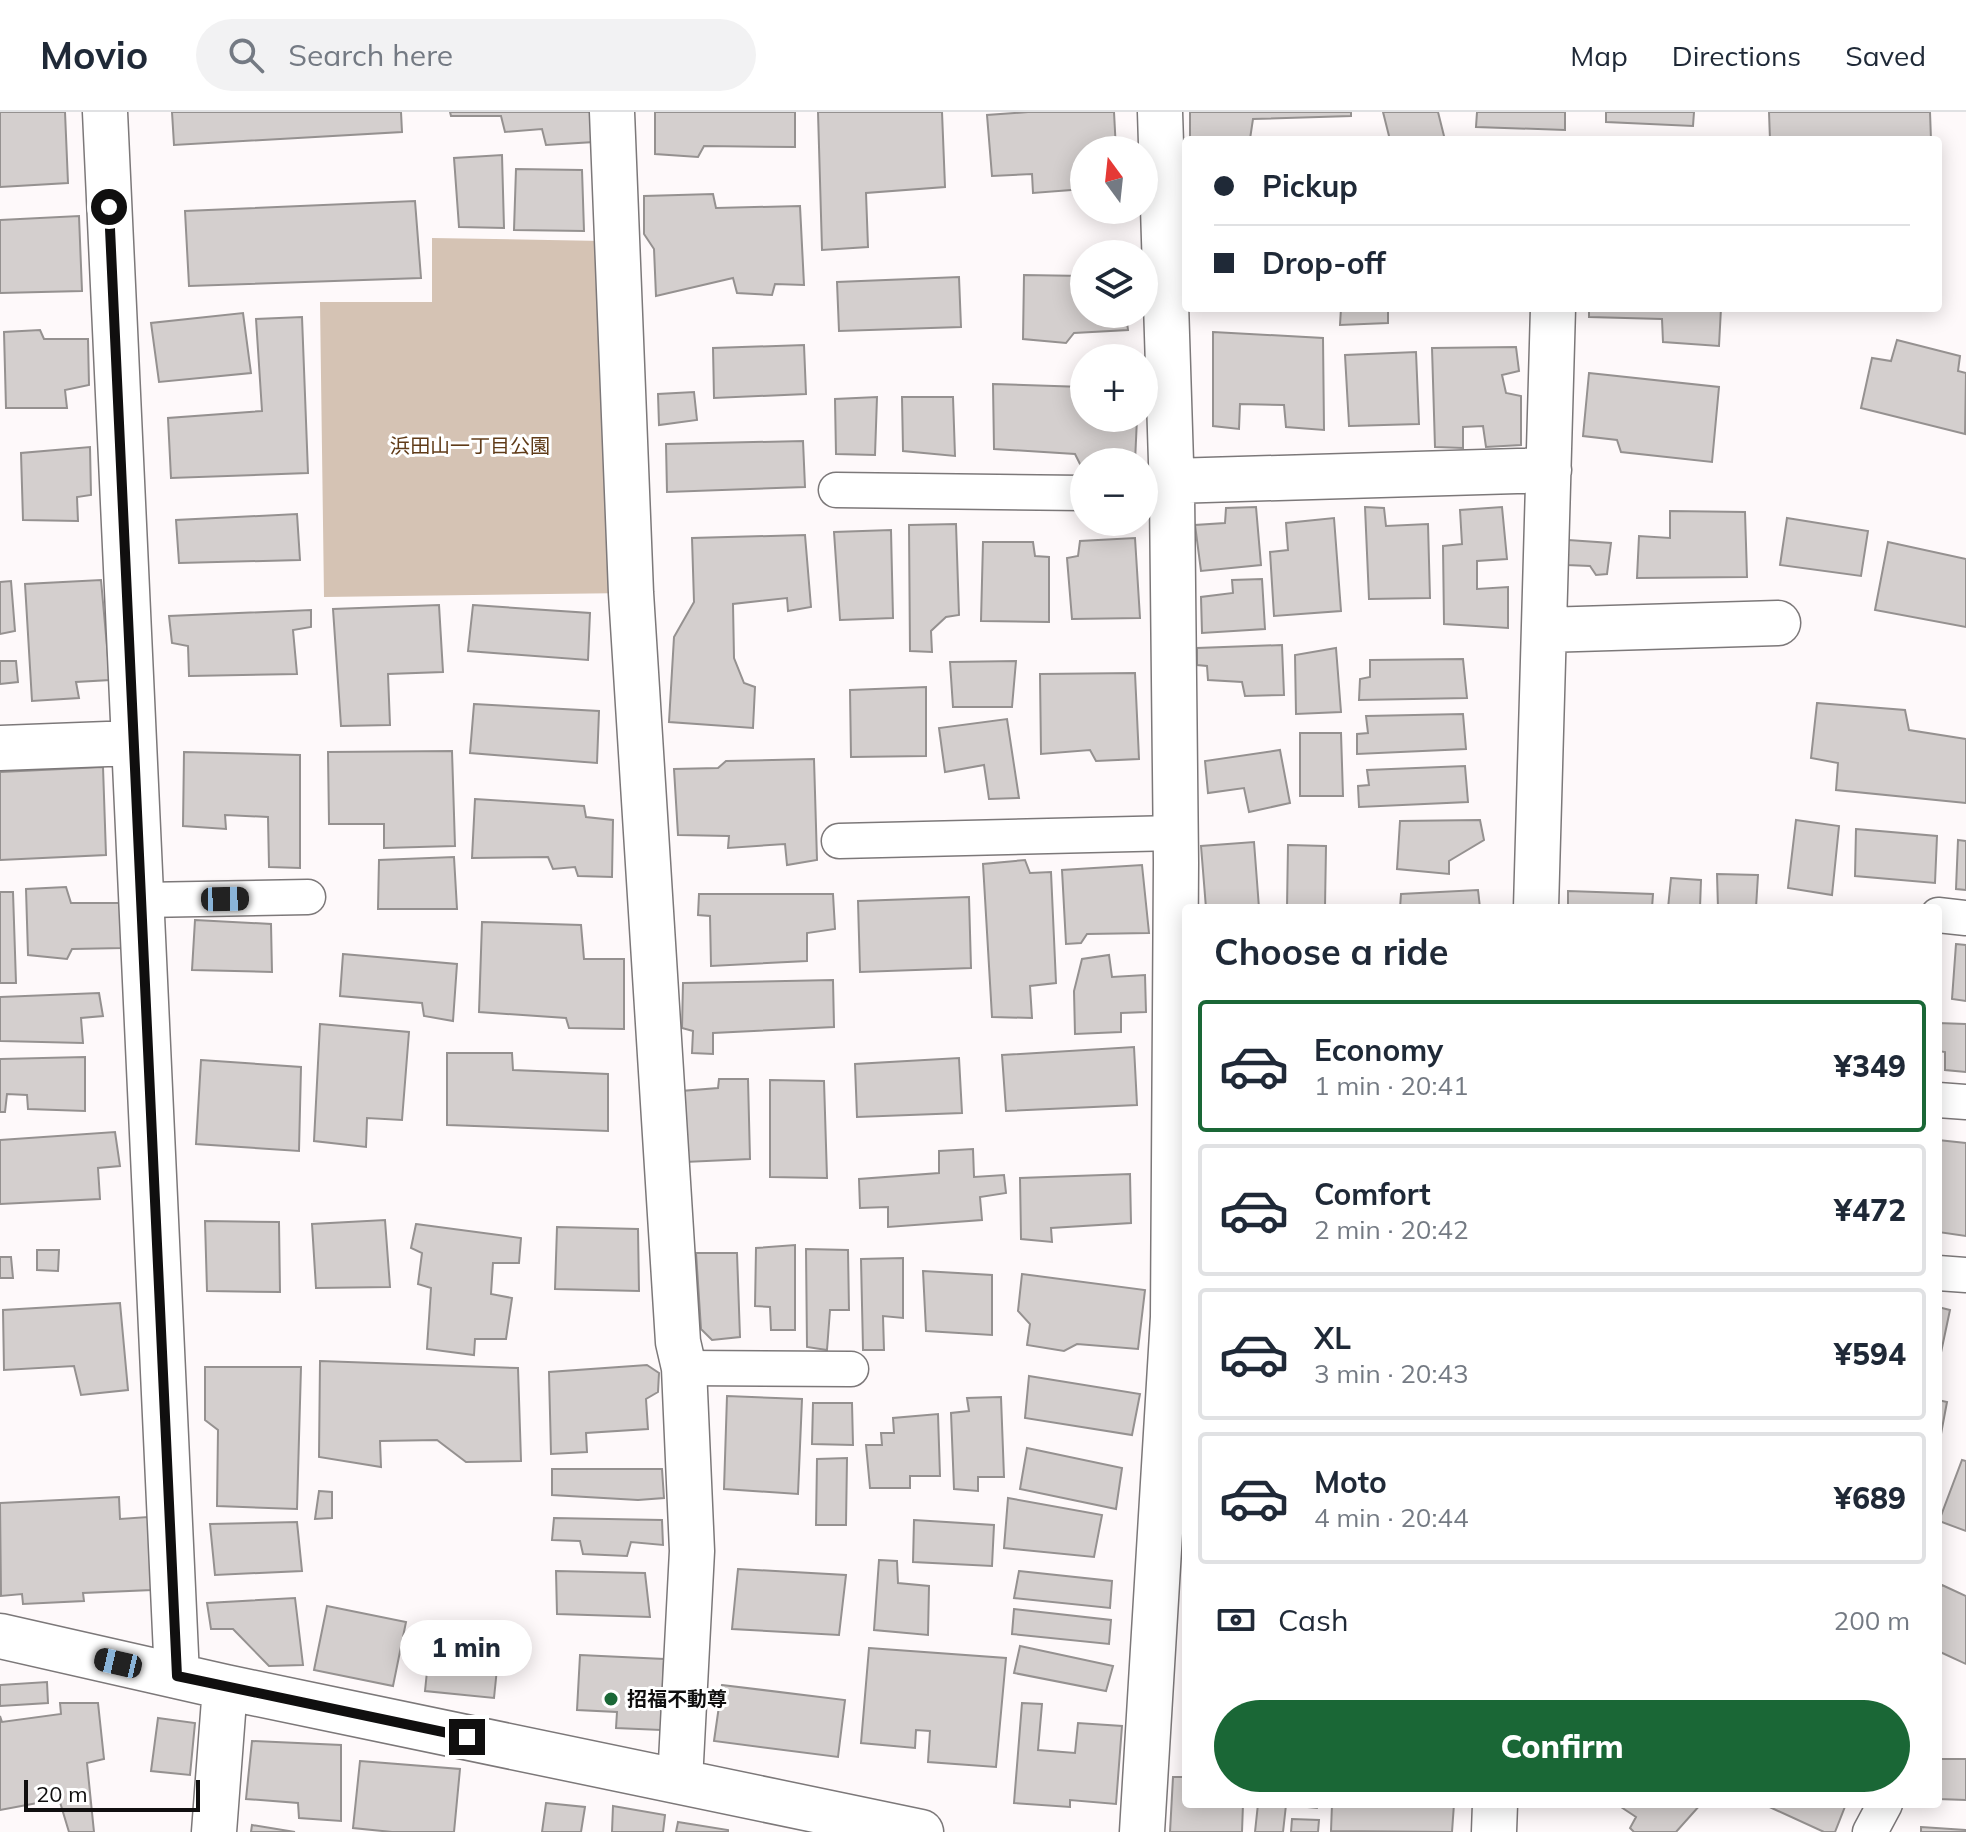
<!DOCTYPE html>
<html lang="en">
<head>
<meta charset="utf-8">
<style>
	:root { --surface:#fff; --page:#f2f2f3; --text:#1f2937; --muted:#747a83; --line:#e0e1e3; --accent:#1a6736 }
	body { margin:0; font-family:Mulish,"Noto Sans JP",sans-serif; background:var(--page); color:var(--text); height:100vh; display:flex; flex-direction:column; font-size:30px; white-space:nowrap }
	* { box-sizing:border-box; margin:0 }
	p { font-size:26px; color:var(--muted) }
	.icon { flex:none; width:44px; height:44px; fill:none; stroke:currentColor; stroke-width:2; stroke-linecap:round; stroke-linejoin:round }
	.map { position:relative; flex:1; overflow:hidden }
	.drawer { position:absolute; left:1182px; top:792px; width:760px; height:904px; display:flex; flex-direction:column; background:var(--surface); border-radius:8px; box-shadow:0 4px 20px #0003 }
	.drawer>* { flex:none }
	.banner { position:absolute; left:1182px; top:24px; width:760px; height:176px; border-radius:8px; box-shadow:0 4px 20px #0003; display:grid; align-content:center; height:176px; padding:0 32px; background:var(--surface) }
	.needle { width:52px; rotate:345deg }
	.fabs { position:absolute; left:1070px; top:24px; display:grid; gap:16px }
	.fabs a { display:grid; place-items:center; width:88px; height:88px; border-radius:50%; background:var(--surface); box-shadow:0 4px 20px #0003; font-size:40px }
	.scale { position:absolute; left:24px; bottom:20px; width:176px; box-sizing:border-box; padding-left:8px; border:4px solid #100f0f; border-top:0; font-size:22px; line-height:28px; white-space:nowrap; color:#100f0f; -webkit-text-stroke:6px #fff; paint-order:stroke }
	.end { position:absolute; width:36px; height:36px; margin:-18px; border:10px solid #100f0f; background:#fff; box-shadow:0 0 0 4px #fff }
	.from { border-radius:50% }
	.bubble { position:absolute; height:56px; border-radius:28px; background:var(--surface); box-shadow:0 4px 20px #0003; font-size:26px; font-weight:800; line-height:56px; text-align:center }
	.car { position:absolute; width:24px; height:48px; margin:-24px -12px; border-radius:10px; box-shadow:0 0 6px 2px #0007; background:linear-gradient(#222 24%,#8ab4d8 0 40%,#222 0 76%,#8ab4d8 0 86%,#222 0) }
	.banner b { display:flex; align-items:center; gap:28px; height:76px; font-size:30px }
	.banner b+b { border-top:2px solid var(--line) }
	.banner i { width:20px; height:20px; background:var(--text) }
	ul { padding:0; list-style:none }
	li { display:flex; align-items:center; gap:24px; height:132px; margin:0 16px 12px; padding:0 16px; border:4px solid var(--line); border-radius:8px }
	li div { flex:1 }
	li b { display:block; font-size:30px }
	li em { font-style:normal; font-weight:800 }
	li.current { border-color:var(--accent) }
	li>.icon { width:72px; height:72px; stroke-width:1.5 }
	h2 { padding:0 32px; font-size:36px; line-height:96px }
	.pay { display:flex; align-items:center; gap:20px; height:88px; padding:0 32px; font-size:30px }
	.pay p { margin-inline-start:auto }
	.primary-button { display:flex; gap:16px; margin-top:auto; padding:16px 32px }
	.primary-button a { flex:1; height:92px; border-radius:48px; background:var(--accent); color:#fff; font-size:32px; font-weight:800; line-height:92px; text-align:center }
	header { display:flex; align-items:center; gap:48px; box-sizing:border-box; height:112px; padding:0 40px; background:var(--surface); border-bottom:2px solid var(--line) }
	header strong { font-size:38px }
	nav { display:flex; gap:44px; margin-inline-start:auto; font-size:28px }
	.search { width:560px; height:72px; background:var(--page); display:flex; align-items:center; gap:20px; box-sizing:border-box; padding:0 28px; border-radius:44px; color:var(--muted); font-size:30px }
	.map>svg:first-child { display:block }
</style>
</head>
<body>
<header>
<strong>Movio</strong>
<div class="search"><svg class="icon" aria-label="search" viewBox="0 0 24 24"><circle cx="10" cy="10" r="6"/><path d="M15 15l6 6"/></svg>Search here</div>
<nav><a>Map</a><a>Directions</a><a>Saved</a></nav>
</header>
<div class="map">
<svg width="1966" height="1720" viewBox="0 0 1966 1720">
	<rect width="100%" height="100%" fill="#fef9fa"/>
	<path fill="#d5c3b4" d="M432 126 603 129 631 481 324 485 320 190H432Z"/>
	<path fill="#d4cfce" stroke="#959190" stroke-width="2" d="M0 0H65L68 71 0 75Z
		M172 0H401L402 20 174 33Z
		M450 0H590L594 30 546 33 542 17 505 20 501 4H451Z
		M655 0H795V35L704 34 698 45 655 42Z
		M818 0H942L945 75 866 81 868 135 822 138Z
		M1028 0H1114L1116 38H1084V77L1033 81 1032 62 992 64 987 3Z
		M1190 0H1351V4L1253 7 1250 27 1190 25Z
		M1383 0H1438L1445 28H1390Z
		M1477 0H1565V18L1476 15Z
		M1606 0H1694L1693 14 1606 10Z
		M1769 0H1930L1931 28H1770Z
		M502 43 504 116 459 115 454 46Z
		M516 57 582 58 584 119 514 118Z
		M713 82 716 96 800 94 804 173 775 172 772 183 737 181 733 166 656 184 654 137 644 122V84Z
		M415 89 421 166 189 174 185 99Z
		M79 104 82 179 0 181V108Z
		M1024 163 1084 164V202H1126L1128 218 1074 221 1066 231 1023 227Z
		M959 165 961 215 839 219 837 170Z
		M1341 196H1388V211L1340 213Z
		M1589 196H1721L1719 234 1663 230 1662 207 1589 205Z
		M243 201 251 261 159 270 151 211Z
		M302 205 308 361 171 366 168 306 262 299 256 207Z
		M40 218 44 227H88L89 273 65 278 67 296H6L4 220Z
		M1213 220 1323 226 1324 318 1286 315 1284 293 1240 292 1239 317 1213 314Z
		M1897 228 1960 244 1958 259 1966 261 1965 322 1861 296 1872 246 1891 249Z
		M804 233 806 282 714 286 713 236Z
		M1516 235 1519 259 1502 263 1506 281 1521 284V333L1486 335 1483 314 1463 315V336L1435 335 1432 236Z
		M1416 240 1419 312 1349 314 1345 243Z
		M1589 261 1719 275 1712 350 1621 340 1617 328 1583 324Z
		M993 272 1084 275V306H1137L1135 350H1084V354H1081L1075 342 994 337Z
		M694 280 697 308 659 313 658 282Z
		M877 285 875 343 836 342 835 287Z
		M902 285H953L955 344 903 339Z
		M803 329 805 375 667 380 666 332Z
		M90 335 91 383 77 385 78 409 23 408 21 341Z
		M1256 395 1261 453 1201 459 1195 413 1225 411 1226 396Z
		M1365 395 1384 396 1386 414 1428 412 1430 486 1369 487Z
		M1502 395 1507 447 1477 449V477L1508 475V516L1444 512 1443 434 1462 432 1460 398Z
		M1670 399 1745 400 1747 465 1637 466 1639 424 1670 426Z
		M297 402 300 448 179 451 176 408Z
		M1334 406 1341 499 1274 504 1270 440 1288 438 1286 411Z
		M1787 406 1868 419 1861 464 1780 453Z
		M956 412 959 503 946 505 931 519 932 540 910 539 909 413Z
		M891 418 893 506 840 508 834 420Z
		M805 423 811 495 788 499 787 486 733 492 734 546 744 571 755 575 753 616 669 610 674 525 694 490 692 426Z
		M1135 426 1140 506 1072 507 1067 446 1078 444 1080 429Z
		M1568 428 1611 431 1607 462 1596 463 1590 454 1567 453Z
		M983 430H1033L1035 444 1049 445V510L981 509Z
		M1888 430 1966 447V515L1875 498Z
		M1262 467 1265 517 1202 521 1201 485 1233 481 1232 468Z
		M101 468 110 568 76 570 79 586 32 589 25 472Z
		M11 469 15 519 0 522V470Z
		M439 493 443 560 388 562 390 613 341 614 333 497Z
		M473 493 590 501 588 548 468 539Z
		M311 498V515L293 518 297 562 189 564 188 534 172 531 169 504Z
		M1282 533 1284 583 1245 584 1242 570 1208 568 1207 554 1197 553V536Z
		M1336 536 1341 600 1296 602 1295 543Z
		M1463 547 1467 586 1359 588 1360 567 1370 565V548Z
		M0 549H16L18 570 0 572Z
		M1016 549 1012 595H953L950 550Z
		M1135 561 1139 647 1096 649 1090 638 1041 642 1040 562Z
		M926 575V644L851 645 850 578Z
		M1817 591 1905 598 1909 618 1966 627V691L1836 678 1838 651 1811 646Z
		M474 592 599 599 597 651 470 641Z
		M1463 602 1466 637 1357 642V622L1368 621 1366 604Z
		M1007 607 1019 686 989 687 984 653 945 660 939 616Z
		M1300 621H1341L1343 684H1300Z
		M1280 638 1290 691 1249 700 1244 676 1208 681 1205 649Z
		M452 639 455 734 384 736V712H329L328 640Z
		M184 640 300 643V756L269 755 268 705 225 703 226 717 183 714Z
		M814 647 817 748 787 753 785 732 728 736 729 724 678 723 674 657 718 656 726 649Z
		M1465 654 1468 690 1359 695 1358 674 1369 673 1367 658Z
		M103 655 106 743 0 748V660Z
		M475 687 584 694 586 705 613 708 612 765 578 764 575 755 553 757 548 745 472 746Z
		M1480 708 1484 728 1449 749V762L1397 757 1400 709Z
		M1796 708 1839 714 1832 783 1788 776Z
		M1856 717 1937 724 1935 771 1855 764Z
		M1958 728 1966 729V778L1956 777Z
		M1254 730 1259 796H1206L1201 734Z
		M1288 733 1326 734 1325 796H1287Z
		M454 745 457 797H378L379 748Z
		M1025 748 1030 761 1051 760 1056 871 1030 874 1032 906 992 905 983 752Z
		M1142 753 1149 821 1087 822 1081 831 1066 832 1062 758Z
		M1717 762 1758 763 1756 796H1718Z
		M1671 766 1701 768 1700 796H1668Z
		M66 775 71 791H121L123 836 72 837 67 847 28 843 26 777Z
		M1478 778 1480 796H1400L1401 782Z
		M1568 779 1653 782 1652 796H1568Z
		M0 780H13L16 871H0Z
		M699 782H833L835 817 807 821V849L711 854 710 804 698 803Z
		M969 785 971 856 860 860 858 789Z
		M195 808 271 812 272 860 192 858Z
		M482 810 581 813 584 847H624V917L569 916 566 906 479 900Z
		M1956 832 1966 833V889L1952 887Z
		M343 842 457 852 453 909 424 904 422 891 340 884Z
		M1109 843 1112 865 1145 863 1146 900 1121 901V920L1075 922 1074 879 1082 847Z
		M833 868 834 915 713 921V942L692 941 693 919 682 916 683 871Z
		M99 881 103 904 81 906 83 931 0 929V885Z
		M1938 911 1966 912V960L1945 958V940L1938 939Z
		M320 912 409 920 402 1008 367 1006 366 1035 314 1029Z
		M1134 935 1137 993 1006 999 1002 943Z
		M447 941H512L513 958 608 962V1019L447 1013Z
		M85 945V999L28 997 27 983 7 982 5 1000H0V947Z
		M959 946 962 1001 857 1005 855 952Z
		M201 948 301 955 299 1039 196 1032Z
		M719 967H748L750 1047 685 1050 681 979 718 976Z
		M770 968 824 969 827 1066 770 1065Z
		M115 1020 120 1054 98 1056 100 1087 0 1092V1028Z
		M1938 1028 1966 1031V1124L1938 1120Z
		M973 1037 974 1065 1004 1063 1006 1081 980 1085 982 1108 888 1115V1095L860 1096 859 1067 939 1061V1039Z
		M1130 1062 1131 1111 1051 1116 1052 1130 1021 1127 1020 1066Z
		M385 1108 390 1175 316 1176 312 1112Z
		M205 1109 279 1110 280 1180 207 1179Z
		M416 1112 521 1126 519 1151H493L491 1182 512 1186 506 1227H475L474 1243 427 1237 431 1176 418 1172 422 1141 411 1136Z
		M557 1115 638 1117 639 1179 555 1177Z
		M795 1133V1218H771L770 1195 755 1194 756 1136Z
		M806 1137 848 1138 849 1198H830L827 1238 807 1235Z
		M37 1138H59L58 1159 37 1158Z
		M696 1141H737L740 1225 712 1228 701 1217Z
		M0 1145H11L13 1166H0Z
		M903 1146V1206L883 1204 884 1238H863L861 1147Z
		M923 1159 992 1163V1223L926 1219Z
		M1022 1162 1145 1178 1138 1237 1077 1232 1064 1239 1027 1233 1030 1212 1018 1199Z
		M120 1191 128 1278 81 1283 74 1254 4 1258 3 1198Z
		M1938 1195 1950 1198 1939 1250 1938 1249Z
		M320 1249 518 1256 521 1349 466 1350 437 1328 380 1329 381 1355 319 1345Z
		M647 1253 659 1261 658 1280 646 1287 648 1317 586 1321 587 1340 551 1342 549 1260Z
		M205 1255H301L297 1397 217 1394 218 1318 205 1308Z
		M1029 1264 1140 1282 1132 1323 1025 1306Z
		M727 1284 802 1287 798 1382 724 1377Z
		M1001 1285 1004 1365H978V1379L954 1377 951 1301 969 1299 967 1286Z
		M1938 1288 1947 1290 1938 1338Z
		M813 1291H852L853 1333 812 1332Z
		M938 1302 940 1364H910V1376H870L866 1333H882L881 1321H894L893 1306Z
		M1027 1336 1122 1356 1116 1397 1020 1377Z
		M847 1346 846 1413H816L817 1347Z
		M1962 1348 1966 1349V1419L1939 1409Z
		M552 1357H662L664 1386 638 1388 552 1383Z
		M319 1379 332 1380V1406L315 1407Z
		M119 1385 120 1407 148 1405 152 1478 83 1481 84 1489 23 1492 22 1482 1 1484 0 1391Z
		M1008 1386 1102 1403 1094 1445 1004 1436Z
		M554 1406 662 1408 663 1433 631 1430 627 1444 583 1442 580 1429 552 1428Z
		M914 1408 994 1413 992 1454 913 1450Z
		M297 1410 302 1459 215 1463 210 1412Z
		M879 1448 897 1449 898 1471 929 1474 928 1523 874 1518Z
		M738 1457 846 1463 839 1523 732 1517Z
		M556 1459 645 1461 650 1505 557 1502Z
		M1019 1459 1112 1469 1110 1496 1014 1486Z
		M1942 1473 1966 1484V1552L1938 1539V1481Z
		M295 1486 303 1553 269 1554 233 1517H211L207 1491Z
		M327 1494 406 1510 393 1574 314 1558Z
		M1014 1497 1111 1508 1109 1532 1012 1522Z
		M432 1510 501 1517 494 1586 425 1579Z
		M1020 1534 1113 1554 1106 1579 1014 1561Z
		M869 1536 1006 1546 996 1655 928 1650 930 1619 916 1618 915 1636 861 1631Z
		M580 1543 664 1547 661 1618 616 1616 617 1600 577 1598Z
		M47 1570 48 1591 0 1594V1573Z
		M722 1573 845 1588 838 1645 714 1629Z
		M60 1591H98L104 1647 87 1651 94 1720H69L59 1687 0 1698V1604L2 1610 61 1602Z
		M1022 1591 1042 1592 1038 1638 1075 1641 1078 1611 1122 1614 1116 1692 1070 1688V1695L1014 1691Z
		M158 1606 195 1611 190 1663 151 1659Z
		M252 1629 341 1633V1709L299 1706 298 1691 246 1687Z
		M1939 1647H1966V1688L1938 1687Z
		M360 1649 460 1657 454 1720H392L353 1716Z
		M1173 1665H1186V1692H1243L1242 1720H1170Z
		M546 1691 585 1695 581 1720H542Z
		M1258 1692H1318L1317 1696 1286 1693 1283 1720H1255Z
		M1332 1692H1454L1452 1720 1331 1719Z
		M1623 1692H1701L1676 1720H1634L1630 1716 1636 1705 1621 1695Z
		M1763 1692H1846L1835 1720H1824Z
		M613 1694 665 1703 663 1720H612Z
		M1292 1707 1319 1708 1318 1720H1291Z
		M678 1710 728 1718V1720H676Z
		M252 1713 295 1720H251Z
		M1921 1715 1966 1718V1720H1921Z"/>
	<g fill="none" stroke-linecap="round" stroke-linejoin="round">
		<defs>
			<path id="service" d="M836 378 1084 381
				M1144 382H1172
				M839 729 1176 721
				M142 788 308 785
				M1938 803 1966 806
				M1938 988 1966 990
				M1938 1161 1966 1163
				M684 1256 851 1257
				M1870 1720 1885 1692"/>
			<path id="minor" d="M105 0 177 1564
				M612 0 631 481 678 1230 684 1256 692 1439 680 1669
				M1172 369 1549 358
				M1544 518 1778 511
				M0 636 134 631
				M1536 796 1553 196
				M0 1524 225 1575 921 1720
				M214 1720 225 1575
				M1142 1720 1173 1205 1176 751 1172 382 1160 0
				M1494 1720 1495 1692"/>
		</defs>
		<use href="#service" stroke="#7c7879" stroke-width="37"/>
		<use href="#minor" stroke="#7c7879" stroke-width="47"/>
		<use href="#service" stroke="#fff" stroke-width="34"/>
		<use href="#minor" stroke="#fff" stroke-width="44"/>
	</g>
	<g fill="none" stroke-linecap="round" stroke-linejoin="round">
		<path stroke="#100f0f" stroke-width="10" d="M109 95 177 1564 467 1625"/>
	</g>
	<circle fill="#1a6736" stroke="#fff" stroke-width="3" cx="611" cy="1587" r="8"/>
	<g text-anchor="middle" stroke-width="6" stroke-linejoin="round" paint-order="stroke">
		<g font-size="20" fill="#603b18" stroke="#fff">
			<text x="470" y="341">浜田山一丁目公園</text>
		</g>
		<g font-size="20" font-weight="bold" fill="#100f0f" stroke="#fff" text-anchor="start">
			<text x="627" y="1594">招福不動尊</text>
		</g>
	</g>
</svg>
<div class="fabs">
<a><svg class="needle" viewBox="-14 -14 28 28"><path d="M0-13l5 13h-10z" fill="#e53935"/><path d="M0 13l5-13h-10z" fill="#747a83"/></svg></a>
<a><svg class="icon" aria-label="layers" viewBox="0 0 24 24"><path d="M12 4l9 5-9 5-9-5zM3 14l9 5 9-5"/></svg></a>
<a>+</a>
<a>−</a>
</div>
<div class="scale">20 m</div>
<i class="end from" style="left:109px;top:95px"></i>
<i class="end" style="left:467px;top:1625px"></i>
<div class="bubble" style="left:400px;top:1508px;width:132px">1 min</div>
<i class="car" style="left:225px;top:787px;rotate:89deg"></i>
<i class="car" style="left:118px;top:1551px;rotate:283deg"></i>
<div class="banner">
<b><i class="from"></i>Pickup</b>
<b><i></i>Drop-off</b>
</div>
<section class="drawer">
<h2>Choose a ride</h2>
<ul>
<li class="current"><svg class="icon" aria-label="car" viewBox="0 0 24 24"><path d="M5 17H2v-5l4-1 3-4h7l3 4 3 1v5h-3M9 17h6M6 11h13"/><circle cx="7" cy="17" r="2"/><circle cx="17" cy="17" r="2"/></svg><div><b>Economy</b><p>1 min · 20:41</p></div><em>¥349</em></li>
<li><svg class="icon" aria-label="car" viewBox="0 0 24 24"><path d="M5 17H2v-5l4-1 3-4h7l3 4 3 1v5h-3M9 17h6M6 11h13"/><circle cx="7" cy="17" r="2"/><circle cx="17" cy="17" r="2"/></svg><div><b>Comfort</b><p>2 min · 20:42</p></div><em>¥472</em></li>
<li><svg class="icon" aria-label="car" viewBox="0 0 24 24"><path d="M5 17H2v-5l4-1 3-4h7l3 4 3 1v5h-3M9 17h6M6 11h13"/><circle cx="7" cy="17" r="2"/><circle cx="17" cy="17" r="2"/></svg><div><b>XL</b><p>3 min · 20:43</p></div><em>¥594</em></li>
<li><svg class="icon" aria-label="car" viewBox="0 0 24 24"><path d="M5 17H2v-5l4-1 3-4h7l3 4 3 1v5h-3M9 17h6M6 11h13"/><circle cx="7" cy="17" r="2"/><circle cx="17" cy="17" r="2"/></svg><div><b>Moto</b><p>4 min · 20:44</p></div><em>¥689</em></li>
</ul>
<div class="pay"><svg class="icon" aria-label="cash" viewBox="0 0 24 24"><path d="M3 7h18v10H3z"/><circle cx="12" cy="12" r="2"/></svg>Cash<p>200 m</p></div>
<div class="primary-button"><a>Confirm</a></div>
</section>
</div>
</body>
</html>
